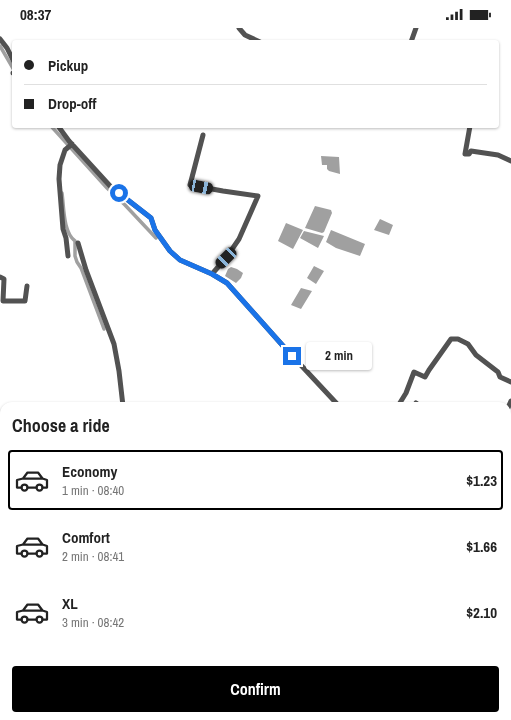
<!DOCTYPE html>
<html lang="en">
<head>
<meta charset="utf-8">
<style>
	:root { --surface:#fff; --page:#f2f2f2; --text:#222; --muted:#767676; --line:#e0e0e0; --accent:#000 }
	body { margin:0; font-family:"Archivo Narrow",sans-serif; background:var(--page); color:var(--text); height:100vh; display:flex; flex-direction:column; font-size:15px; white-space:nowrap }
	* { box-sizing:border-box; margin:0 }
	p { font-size:13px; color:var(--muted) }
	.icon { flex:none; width:22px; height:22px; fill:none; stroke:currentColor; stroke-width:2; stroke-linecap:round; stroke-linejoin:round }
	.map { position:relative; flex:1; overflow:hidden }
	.side { position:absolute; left:0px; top:374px; width:511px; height:318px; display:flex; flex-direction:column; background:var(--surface); border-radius:12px 12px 0 0; box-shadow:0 1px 3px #0004 }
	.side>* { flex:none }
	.hud { position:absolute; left:12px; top:12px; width:487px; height:88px; border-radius:4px; box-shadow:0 1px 3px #0004; display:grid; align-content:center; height:88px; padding:0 12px; background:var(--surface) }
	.end { position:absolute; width:18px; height:18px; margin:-9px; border:5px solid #1a73e8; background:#fff; box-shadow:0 0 0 2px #fff }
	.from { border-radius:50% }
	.bubble { position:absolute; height:28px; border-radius:4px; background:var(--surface); box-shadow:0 1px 3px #0004; font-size:13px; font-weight:800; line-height:28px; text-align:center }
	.car { position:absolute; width:12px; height:24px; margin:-12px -6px; border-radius:5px; box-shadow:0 0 3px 1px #0007; background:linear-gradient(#222 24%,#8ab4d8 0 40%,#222 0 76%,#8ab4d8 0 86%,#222 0) }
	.hud b { display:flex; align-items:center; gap:14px; height:38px; font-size:15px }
	.hud b+b { border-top:1px solid var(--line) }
	.hud i { width:10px; height:10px; background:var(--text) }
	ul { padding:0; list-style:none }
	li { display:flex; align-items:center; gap:12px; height:60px; margin:0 8px 6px; padding:0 4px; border:2px solid transparent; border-radius:4px }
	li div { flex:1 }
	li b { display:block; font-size:15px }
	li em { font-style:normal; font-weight:800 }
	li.current { border-color:var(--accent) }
	li>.icon { width:36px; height:36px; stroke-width:1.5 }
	h2 { padding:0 12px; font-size:18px; line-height:48px }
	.primary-button { display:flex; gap:8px; margin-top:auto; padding:8px 12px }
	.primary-button a { flex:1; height:46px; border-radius:4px; background:var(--accent); color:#fff; font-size:16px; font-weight:800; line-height:46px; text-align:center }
	.status { display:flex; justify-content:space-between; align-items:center; height:28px; padding:0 20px; background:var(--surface); direction:ltr }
	.status svg { height:11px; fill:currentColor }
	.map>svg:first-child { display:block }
</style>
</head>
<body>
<div class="status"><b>08:37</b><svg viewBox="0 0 49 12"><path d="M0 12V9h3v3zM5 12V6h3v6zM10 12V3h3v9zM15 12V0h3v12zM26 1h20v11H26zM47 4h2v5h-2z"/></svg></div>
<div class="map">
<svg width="511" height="692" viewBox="0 0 511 692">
	<rect width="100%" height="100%" fill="#fff"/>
	<path fill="#a0a0a0" d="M321 128 339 129 340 146 329 143 327 141V137H322Z
		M315 178 331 182 332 185 324 204 322 205 305 200Z
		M380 191 393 197 389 207 374 202Z
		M286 195 303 202 293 221 278 213Z
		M331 202 365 216 360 228 336 220 326 214Z
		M304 203 324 208 318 220 300 210Z
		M314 238 324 243 316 256 307 250Z
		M231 239 237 241 243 245 241 250 236 255 225 248 228 241Z
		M301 260 312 263 301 281 291 277Z"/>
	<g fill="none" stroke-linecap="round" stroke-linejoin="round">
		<path stroke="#a0a0a0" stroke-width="3.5" d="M0 18 14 42
			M51 98 107 160 125 177 156 210
			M62 165C64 179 63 204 75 213V228L77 234 81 240 104 301"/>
		<path stroke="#525252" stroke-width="5" d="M239 0 245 7 260 14
			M0 11 7 20 14 34
			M411 14 416 0
			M13 45H14
			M58 98 69 113 111 159 151 190 155 202 170 223 180 232 212 246 227 255 284 319 339 378
			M470 98 465 126H469L471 123 498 127 511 133
			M203 107 190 157 223 163 258 168 239 211 226 230 212 246
			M78 215 86 242 114 316 119 343 123 378
			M68 228 66 210 63 201 59 151 60 137 65 122 72 116
			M0 249 4 251 3 273H25L27 258
			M398 378 406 365 414 344 425 349 429 342 451 311H458L468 316 476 327 498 344 500 349 511 354
			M414 378 416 375 420 378
			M507 382 511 373
			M507 411 511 412
			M511 437 509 450 511 452
			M0 475 3 458 4 457
			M507 486 510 487V495L507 501
			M507 568 511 569
			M0 644 4 645
			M110 688 119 690 133 688 158 692
			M197 688 203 692
			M177 692 184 688
			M247 692V688"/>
	</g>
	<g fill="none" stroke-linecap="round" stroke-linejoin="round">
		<path stroke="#1a73e8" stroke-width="5" d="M119 165 151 190 155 202 170 223 180 232 212 246 227 255 292 328"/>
	</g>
</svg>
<i class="end from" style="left:119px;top:165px"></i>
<i class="end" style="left:292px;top:328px"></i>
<div class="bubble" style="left:306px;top:314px;width:66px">2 min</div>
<i class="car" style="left:201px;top:159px;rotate:101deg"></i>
<i class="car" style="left:226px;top:230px;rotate:225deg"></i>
<div class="hud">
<b><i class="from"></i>Pickup</b>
<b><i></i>Drop-off</b>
</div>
<section class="side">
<h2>Choose a ride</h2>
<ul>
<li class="current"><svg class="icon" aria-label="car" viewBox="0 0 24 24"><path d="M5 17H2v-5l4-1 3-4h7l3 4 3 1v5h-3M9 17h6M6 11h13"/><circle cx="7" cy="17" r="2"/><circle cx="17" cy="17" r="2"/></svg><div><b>Economy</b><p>1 min · 08:40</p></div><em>$1.23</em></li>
<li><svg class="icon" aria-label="car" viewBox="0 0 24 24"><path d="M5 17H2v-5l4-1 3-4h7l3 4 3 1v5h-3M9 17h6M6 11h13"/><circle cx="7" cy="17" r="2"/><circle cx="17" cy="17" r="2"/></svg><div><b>Comfort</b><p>2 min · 08:41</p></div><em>$1.66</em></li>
<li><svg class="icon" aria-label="car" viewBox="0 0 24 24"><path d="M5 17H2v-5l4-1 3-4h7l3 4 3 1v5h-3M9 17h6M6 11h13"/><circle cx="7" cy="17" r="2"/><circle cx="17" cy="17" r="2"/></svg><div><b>XL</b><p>3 min · 08:42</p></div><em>$2.10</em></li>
</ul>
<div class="primary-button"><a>Confirm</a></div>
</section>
</div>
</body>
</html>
